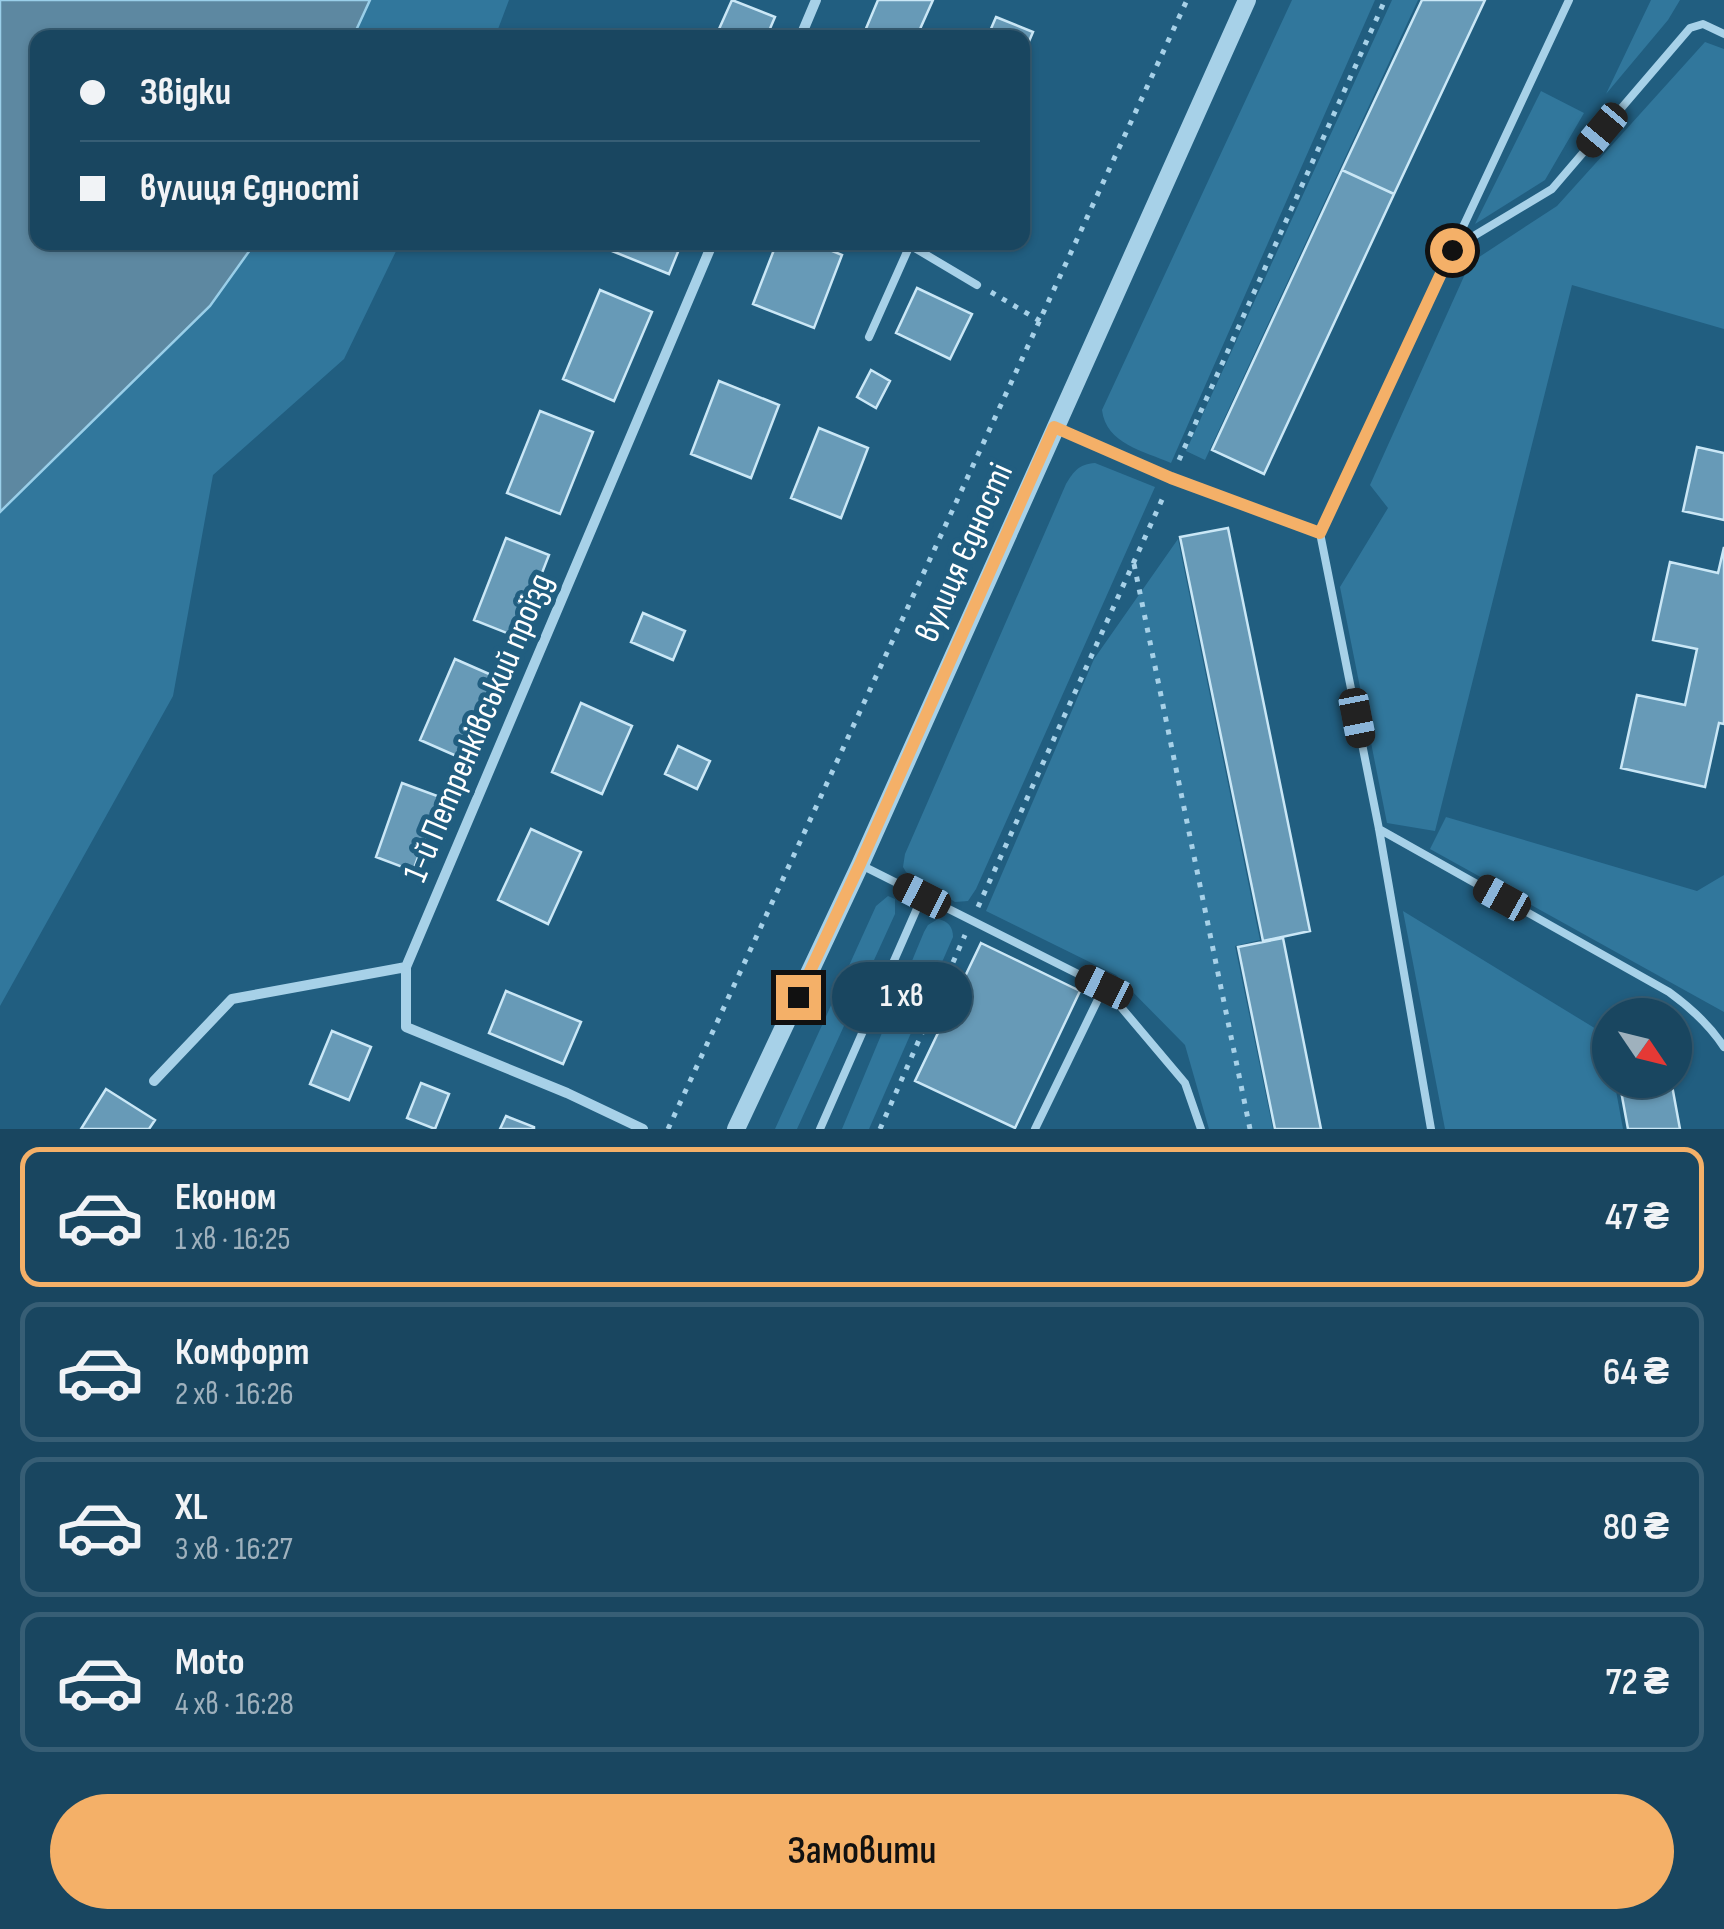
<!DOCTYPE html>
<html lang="uk">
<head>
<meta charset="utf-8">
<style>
	:root { --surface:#194660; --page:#224d66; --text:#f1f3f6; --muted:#9fb1bd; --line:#375e75; --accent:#f4b068 }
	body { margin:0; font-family:"Sofia Sans Condensed",sans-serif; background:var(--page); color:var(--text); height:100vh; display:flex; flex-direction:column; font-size:38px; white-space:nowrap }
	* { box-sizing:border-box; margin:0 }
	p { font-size:32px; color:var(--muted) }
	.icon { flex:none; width:55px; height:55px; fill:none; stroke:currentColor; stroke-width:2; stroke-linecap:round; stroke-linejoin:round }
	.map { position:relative; height:1129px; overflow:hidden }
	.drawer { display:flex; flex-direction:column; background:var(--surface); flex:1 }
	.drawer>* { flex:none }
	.guide { position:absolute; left:30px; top:30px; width:1000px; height:220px; border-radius:20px; box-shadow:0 2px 8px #0004,0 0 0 2px var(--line); display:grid; align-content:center; height:220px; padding:0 50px; background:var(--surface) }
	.needle { width:65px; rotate:125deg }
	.tools { position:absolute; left:1592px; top:998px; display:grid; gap:20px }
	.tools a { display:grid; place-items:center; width:100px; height:100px; border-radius:50%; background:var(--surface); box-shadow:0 2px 8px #0004,0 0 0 2px var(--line); font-size:50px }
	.end { position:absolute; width:45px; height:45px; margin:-22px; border:12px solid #f4b068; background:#111; box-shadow:0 0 0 5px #111 }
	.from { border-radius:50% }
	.bubble { position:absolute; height:70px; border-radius:35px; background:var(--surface); box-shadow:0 2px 8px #0004,0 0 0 2px var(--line); font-size:32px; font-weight:600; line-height:70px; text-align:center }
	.car { position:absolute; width:30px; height:60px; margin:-30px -15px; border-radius:12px; box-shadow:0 0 8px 2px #0007; background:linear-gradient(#222 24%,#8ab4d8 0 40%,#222 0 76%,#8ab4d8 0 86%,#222 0) }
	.guide b { display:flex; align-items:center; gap:35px; height:95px; font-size:38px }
	.guide b+b { border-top:2px solid var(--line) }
	.guide i { width:25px; height:25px; background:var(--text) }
	ul { padding:18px 0 0; list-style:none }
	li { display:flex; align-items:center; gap:30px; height:140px; margin:0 20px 15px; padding:0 30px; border:5px solid var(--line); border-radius:20px }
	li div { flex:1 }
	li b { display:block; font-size:38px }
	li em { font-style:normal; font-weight:600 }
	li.on { border-color:var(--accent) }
	li>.icon { width:90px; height:90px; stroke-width:1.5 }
	.action { display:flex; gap:20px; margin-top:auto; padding:20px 50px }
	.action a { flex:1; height:115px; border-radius:60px; background:var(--accent); color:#111; font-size:40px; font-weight:600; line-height:115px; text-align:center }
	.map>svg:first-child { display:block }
</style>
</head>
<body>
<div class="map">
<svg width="1724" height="1129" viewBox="0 0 1724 1129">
	<rect width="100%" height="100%" fill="#215e80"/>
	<path fill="#31779c" d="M370 0H509L495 37 353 38Z
		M1292 0H1375L1171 463C1144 451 1106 444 1102 410Z
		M1392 0H1418L1205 460 1186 451Z
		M1651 0H1680L1668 20 1606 94Z
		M1705 42 1724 49V329L1572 285 1435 831 1387 823 1340 587 1388 508 1370 485 1470 263 1557 206Z
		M1541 91 1584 113 1545 180 1475 224Z
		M255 243H400L344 359 213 475 173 696 0 1006V512L210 306Z
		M1095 463 1155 487 976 889 968 901 955 902 906 872 903 867 905 854 1066 484C1074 471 1079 464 1095 463Z
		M1178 539 1260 940 1235 946 1273 1129H1209L1185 1045 1116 975 986 911 1094 659Z
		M1446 817 1697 891 1724 875V1012L1430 849Z
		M888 896 895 899V914L797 1129H775L876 906Z
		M1403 911 1606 1035 1610 1059V1080H1614L1623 1129H1445Z
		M938 919C948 921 953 927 953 937L869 1129H842L924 932 928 925Z"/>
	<path fill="#5d88a1" stroke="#9acfe9" stroke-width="2.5" d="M0 0H370L353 37 38 38V242L255 243 210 306 0 512Z"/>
	<path fill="#679ab7" stroke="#cae7f6" stroke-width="2.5" d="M732 0 775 17 766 38H715Z
		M878 0H933L916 38H862Z
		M1422 0H1485L1394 194 1342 170Z
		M996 17 1033 32 1022 58V38H987Z
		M1342 170 1394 194 1264 474 1212 450Z
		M610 242H682L669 274 607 249Z
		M777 242H810L842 255 814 328 753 304Z
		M917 288 972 314 950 359 896 333Z
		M600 290 652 312 614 401 563 379Z
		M871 370 890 381 876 408 857 397Z
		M719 381 779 405 751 478 691 454Z
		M540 411 593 432 560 514 507 493Z
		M819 428 868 448 841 518 791 498Z
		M1697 447 1724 453V520L1683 511Z
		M1228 528 1310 931 1263 941 1180 537Z
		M506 538 549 555 517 637 474 620Z
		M1724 547V724L1719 723 1705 787 1621 768 1637 695 1685 705 1697 649 1653 640 1670 562 1718 573Z
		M643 613 685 631 673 660 631 642Z
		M455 659 496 677 461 758 420 740Z
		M581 703 632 726 602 794 552 772Z
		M678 746 710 761 697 789 665 774Z
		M402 783 440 797 413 871 376 857Z
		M531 829 581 852 548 924 498 900Z
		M1283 938 1315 1099 1321 1129H1275L1238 947Z
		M981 943 1080 991 1015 1128 915 1081Z
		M506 991 581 1022 563 1064 489 1033Z
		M332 1031 371 1047 349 1100 310 1084Z
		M1619 1080H1671L1680 1129H1628Z
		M421 1083 449 1094 435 1129 407 1118Z
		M106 1089 155 1120 149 1129H81Z
		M506 1116 534 1127V1129H500Z"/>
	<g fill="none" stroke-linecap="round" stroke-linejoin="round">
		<path stroke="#a7d1e8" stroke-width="5" stroke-dasharray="5 8" stroke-linecap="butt" d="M991 292 1040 321
			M1179 460 1385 0
			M1134 564 1250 1129
			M978 907 1165 493
			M668 1129 1187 0
			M880 1129 965 935"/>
		<path stroke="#a7d1e8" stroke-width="8" d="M908 244 977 285
			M1452 249 1552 189 1690 28 1703 24 1724 34
			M869 337 910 245
			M1056 428 1171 478 1320 533 1379 829 1431 1129
			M1320 533 1569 0
			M1379 829 1669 992C1691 1008 1709 1024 1724 1047
			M861 865 1104 987 1035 1129
			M1104 987 1185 1083 1201 1129
			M820 1129 922 897"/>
		<path stroke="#a7d1e8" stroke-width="10" d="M800 38 816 0
			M406 967V1027L567 1093 643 1129
			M154 1081 232 999 406 967 713 242"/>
		<path stroke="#a7d1e8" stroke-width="18" d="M736 1129 860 865 1247 0"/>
	</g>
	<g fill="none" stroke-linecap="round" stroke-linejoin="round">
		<path stroke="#f4b068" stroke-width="12" d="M798 997 860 864 1054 427 1171 478 1320 533 1452 250"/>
	</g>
	<g text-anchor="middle" stroke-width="10" stroke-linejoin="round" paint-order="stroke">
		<g font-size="35" fill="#fff" stroke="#215e80">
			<text transform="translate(963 552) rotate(-66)" y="12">вулиця Єдності</text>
			<text transform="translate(477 727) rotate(-67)" y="12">1-й Петренківський проїзд</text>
		</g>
	</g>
</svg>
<div class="tools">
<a><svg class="needle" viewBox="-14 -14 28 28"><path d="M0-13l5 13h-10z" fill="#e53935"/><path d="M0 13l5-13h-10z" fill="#9fb1bd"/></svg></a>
</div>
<i class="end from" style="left:1452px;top:250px"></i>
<i class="end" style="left:798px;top:997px"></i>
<div class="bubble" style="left:832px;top:962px;width:140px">1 хв</div>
<i class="car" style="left:1602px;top:130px;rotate:220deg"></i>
<i class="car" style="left:1357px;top:718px;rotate:169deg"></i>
<i class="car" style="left:922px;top:896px;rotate:297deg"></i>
<i class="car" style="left:1502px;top:898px;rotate:299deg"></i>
<i class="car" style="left:1104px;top:987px;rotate:296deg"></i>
<div class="guide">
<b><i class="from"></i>Звідки</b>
<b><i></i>вулиця Єдності</b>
</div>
</div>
<section class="drawer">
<ul>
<li class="on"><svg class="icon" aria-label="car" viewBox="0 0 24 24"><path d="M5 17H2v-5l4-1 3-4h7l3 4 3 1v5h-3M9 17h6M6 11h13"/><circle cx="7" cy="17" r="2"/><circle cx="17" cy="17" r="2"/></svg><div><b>Економ</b><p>1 хв · 16:25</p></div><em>47 ₴</em></li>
<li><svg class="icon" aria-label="car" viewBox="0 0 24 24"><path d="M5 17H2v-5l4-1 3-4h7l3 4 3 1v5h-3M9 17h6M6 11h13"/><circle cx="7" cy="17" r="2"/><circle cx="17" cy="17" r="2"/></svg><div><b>Комфорт</b><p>2 хв · 16:26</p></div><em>64 ₴</em></li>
<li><svg class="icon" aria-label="car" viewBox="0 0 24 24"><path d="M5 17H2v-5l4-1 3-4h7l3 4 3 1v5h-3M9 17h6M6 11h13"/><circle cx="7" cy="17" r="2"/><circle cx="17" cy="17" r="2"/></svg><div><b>XL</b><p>3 хв · 16:27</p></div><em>80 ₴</em></li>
<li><svg class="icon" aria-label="car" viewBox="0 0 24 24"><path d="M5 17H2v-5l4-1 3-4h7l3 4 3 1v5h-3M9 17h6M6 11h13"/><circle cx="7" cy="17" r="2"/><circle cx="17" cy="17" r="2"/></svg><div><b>Moto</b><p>4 хв · 16:28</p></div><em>72 ₴</em></li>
</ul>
<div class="action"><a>Замовити</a></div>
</section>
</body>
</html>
